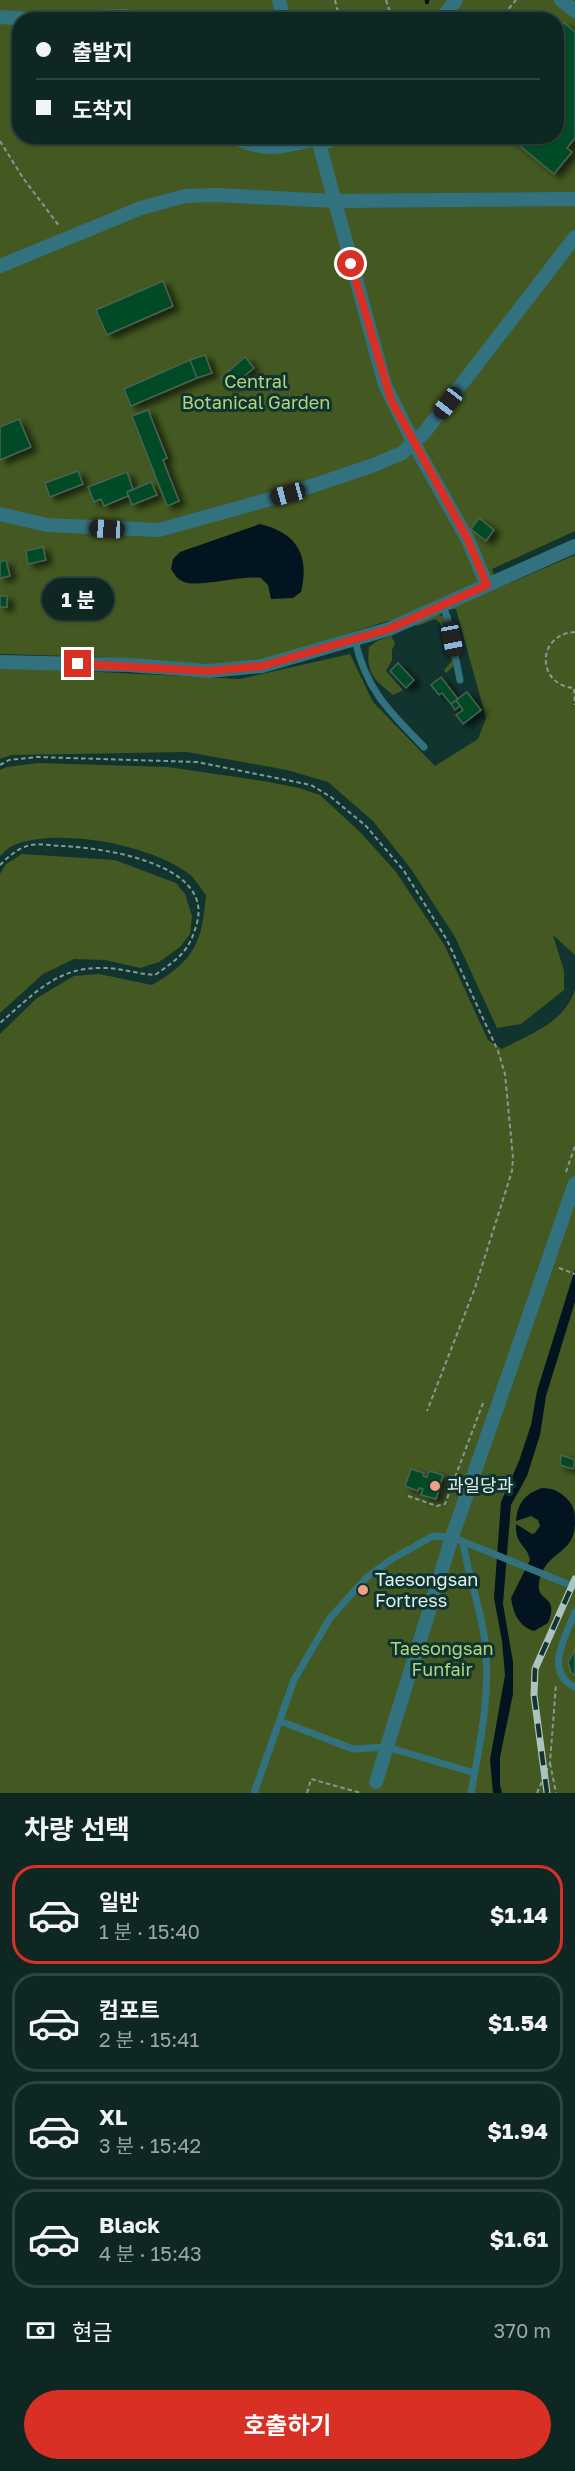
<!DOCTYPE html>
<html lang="ko">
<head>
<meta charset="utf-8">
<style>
	:root { --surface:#0e2723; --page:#1c3330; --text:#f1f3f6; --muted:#9ba5a6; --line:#2e4441; --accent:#d93025 }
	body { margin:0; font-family:"Golos Text","Noto Sans KR",sans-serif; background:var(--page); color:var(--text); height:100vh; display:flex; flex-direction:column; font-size:22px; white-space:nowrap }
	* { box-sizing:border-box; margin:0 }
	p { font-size:20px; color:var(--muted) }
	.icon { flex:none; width:33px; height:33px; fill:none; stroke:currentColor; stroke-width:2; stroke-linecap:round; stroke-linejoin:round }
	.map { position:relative; height:1793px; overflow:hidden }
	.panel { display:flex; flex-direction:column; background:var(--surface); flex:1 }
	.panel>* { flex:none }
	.hud { position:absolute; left:12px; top:12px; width:552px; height:132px; border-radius:24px; box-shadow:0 2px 4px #0004,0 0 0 2px var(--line); display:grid; align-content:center; height:132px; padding:0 24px; background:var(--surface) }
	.end { position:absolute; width:27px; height:27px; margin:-14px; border:8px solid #d93025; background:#fff; box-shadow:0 0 0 3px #fff }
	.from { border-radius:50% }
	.bubble { position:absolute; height:42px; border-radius:21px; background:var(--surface); box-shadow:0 2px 4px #0004,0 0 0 2px var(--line); font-size:20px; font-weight:700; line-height:42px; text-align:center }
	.car { position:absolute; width:18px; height:36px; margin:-18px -9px; border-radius:8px; box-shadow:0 0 4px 2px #0007; background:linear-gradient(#222 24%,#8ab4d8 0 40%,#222 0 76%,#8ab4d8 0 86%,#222 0) }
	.hud b { display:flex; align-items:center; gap:21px; height:57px; font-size:22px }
	.hud b+b { border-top:2px solid var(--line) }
	.hud i { width:15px; height:15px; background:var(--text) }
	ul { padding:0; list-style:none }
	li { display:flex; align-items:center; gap:18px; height:99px; margin:0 12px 9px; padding:0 12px; border:3px solid var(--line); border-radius:24px }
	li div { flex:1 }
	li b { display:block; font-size:22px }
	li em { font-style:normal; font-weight:700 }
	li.selected { border-color:var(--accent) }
	li>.icon { width:54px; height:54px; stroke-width:1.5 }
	h2 { padding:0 24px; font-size:27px; line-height:72px }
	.pay { display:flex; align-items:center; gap:15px; height:66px; padding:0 24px; font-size:22px }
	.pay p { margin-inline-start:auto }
	.primary-button { display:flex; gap:12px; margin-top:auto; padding:12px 24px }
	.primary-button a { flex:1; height:69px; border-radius:36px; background:var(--accent); color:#fff; font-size:24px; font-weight:700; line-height:69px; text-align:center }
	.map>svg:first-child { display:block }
</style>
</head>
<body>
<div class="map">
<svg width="575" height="1793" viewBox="0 0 575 1793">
	<defs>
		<filter id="shadow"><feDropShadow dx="6" dy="4" stdDeviation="3" flood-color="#0009"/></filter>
	</defs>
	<rect width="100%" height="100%" fill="#12342f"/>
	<path fill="#445921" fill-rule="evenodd" d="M0 0H575V531L492 569 498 588 575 555V955L553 935 564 971V990L521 1024 497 1028 455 937 411 869 373 821 328 782 287 770 187 752 11 755 0 759V667L240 679 350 654 373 702 435 766 478 739 486 718 456 609 438 610 384 622 272 658 230 665 104 659 103 657 0 654ZM20 20H556V136H20Z
		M437 614 445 617 455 665 446 673 444 670 452 661 440 623 435 619 417 626 415 624Z
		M391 636 395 643 392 650V660L386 671 403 690 393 695C374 679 366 674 369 647L377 641Z
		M38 763 168 767 269 782 299 788 320 795 361 833 396 872 445 946 488 1040 502 1049C530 1034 564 1023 575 990V1793H0V1034L37 998 74 976 99 974 152 985C195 960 202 942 206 895 200 888 195 878 188 873 150 845 59 827 14 845 9 847 4 852 0 856V770L7 767Z
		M22 854 115 860 176 883 185 894 192 916 190 934 180 947 159 962 140 968 105 960 74 959 43 974 0 1013V874L6 864Z"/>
	<path fill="#031421" d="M260 524C297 533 310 555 301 592L293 598 271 599 268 585 261 578C239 575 200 588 184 582 177 579 175 575 171 569L173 559 180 552Z
		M575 1269V1302L546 1396 540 1435 527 1476 511 1505 503 1604 513 1662V1694L500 1757V1785L502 1793H493L490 1760 505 1675 502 1641 494 1598 501 1502 519 1461 531 1425 537 1391Z
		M542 1488C554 1488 561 1492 569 1501 575 1509 575 1514 575 1523 575 1556 544 1550 539 1583 536 1603 560 1594 548 1623L534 1631C518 1626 513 1612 511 1598L530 1560C527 1544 515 1546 516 1524L532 1534 535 1533 540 1526 538 1520 531 1516 516 1521C517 1504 525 1493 542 1488Z"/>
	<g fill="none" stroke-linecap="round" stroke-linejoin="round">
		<path stroke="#031421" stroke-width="4.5" d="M427 0V2"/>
	</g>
	<path fill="#004b28" stroke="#496251" stroke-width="1.5" filter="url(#shadow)" d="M564 23 575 32V138L567 148 572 152 554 174 508 136H556V31Z
		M163 281 173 306 107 335 96 310Z
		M205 355 212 373 197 378 190 360Z
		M245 357 254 368 230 388 221 378Z
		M190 360 197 378 131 406 124 389Z
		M148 410 167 458 163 460 179 501 167 506 132 416Z
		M19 419 31 447 0 460V427Z
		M78 471 83 484 50 497 45 483Z
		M127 472 133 489 127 492 128 496 104 506 101 499 94 502 88 487Z
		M151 482 157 495 132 505 127 492Z
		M479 518 494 530 486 541 471 529Z
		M43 547 46 560 28 564 26 551Z
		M6 560 10 576 0 578V562Z
		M0 596H7V607H0Z
		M398 663 414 680 406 688 390 671Z
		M441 677 458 699 451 704 442 693 439 695 431 685Z
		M467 692 481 710 463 724 456 715 463 710 456 700Z
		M456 700 460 706 455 710 451 704Z
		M561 1455 575 1460 573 1469 560 1465Z
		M411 1469 424 1473 423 1476 427 1477 429 1471 443 1475 436 1499 421 1495 423 1489 419 1488 418 1491 405 1486Z
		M575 1650V1676L571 1672 568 1662Z"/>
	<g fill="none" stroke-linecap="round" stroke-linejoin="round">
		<path stroke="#819b96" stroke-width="2" stroke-dasharray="4.5 3" stroke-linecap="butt" d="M335 0 340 20
			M386 0 390 12 389 20
			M499 20 516 0
			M0 141 23 178 60 227
			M575 632C536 634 536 686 575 688
			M574 689 575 705
			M0 765 9 760 37 757 197 762 311 785 331 797 366 826 404 871 447 940 498 1051 505 1074 513 1158 512 1171 475 1288 427 1411
			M0 865C8 857 19 847 31 845 40 843 53 846 63 846 103 848 213 863 197 923 189 952 179 958 155 975 138 974 121 968 104 968 57 966 33 995 0 1023
			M566 1172 575 1146
			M559 1268 575 1274
			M408 1496 437 1506 445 1504 483 1403
			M550 1763 556 1793
			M307 1793 311 1779 361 1793
			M537 1793 550 1763 556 1684"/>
		<path stroke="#32727f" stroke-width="7" d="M442 604 448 619 460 680
			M355 640C366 690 389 711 424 747
			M463 1542C468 1576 481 1608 485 1642 491 1693 480 1743 471 1793
			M575 1612C566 1636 543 1672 575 1687
			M280 1721 353 1749 387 1747 475 1773
			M254 1793 294 1680 330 1618 367 1577 392 1559 433 1536 452 1537 575 1587"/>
		<path stroke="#32727f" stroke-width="14" d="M279 0 284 20
			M561 0 575 11
			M0 17 28 19 126 16 139 20
			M441 20 456 0
			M232 136C265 154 283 146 317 139
			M317 136 385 385 414 444 467 538 487 585
			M319 145 341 136
			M0 266 141 208 185 196 217 195 334 201 575 199
			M0 514 47 525 159 530 288 494 374 465 402 453 424 433 575 237
			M0 662 129 665 209 671 262 666 389 629 575 546
			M376 1782 452 1537 575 1183"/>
		<defs>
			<path id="rail" d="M547 1793 534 1695 535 1669 575 1579"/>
		</defs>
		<use href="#rail" stroke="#adc3bf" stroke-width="7"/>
		<use href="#rail" stroke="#12342f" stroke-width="4.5" stroke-dasharray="14" stroke-linecap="butt"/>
	</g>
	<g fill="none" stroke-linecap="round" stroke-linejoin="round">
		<path stroke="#d93025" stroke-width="8" d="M78 664 209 671 262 666 389 629 487 585 467 538 391 400 351 264"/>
	</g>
	<g fill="#f3a082" stroke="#12342f" stroke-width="2">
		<circle cx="435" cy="1486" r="6"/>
		<circle cx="363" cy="1590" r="6"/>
	</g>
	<g text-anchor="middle" stroke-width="6" stroke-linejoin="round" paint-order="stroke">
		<g font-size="18" fill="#b2d57d" stroke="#12342f">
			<text x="256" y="388">Central<tspan x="256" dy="21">Botanical Garden</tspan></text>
			<text x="442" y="1655">Taesongsan<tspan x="442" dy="21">Funfair</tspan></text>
		</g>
		<g font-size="18" fill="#dff2ee" stroke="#12342f" text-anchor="start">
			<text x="447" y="1492">과일당과</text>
			<text x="375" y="1586">Taesongsan<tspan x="375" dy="21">Fortress</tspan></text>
		</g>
	</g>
</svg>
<i class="end from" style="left:351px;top:264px"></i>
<i class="end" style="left:78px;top:664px"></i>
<div class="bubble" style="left:42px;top:578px;width:72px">1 분</div>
<i class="car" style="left:448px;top:403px;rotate:218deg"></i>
<i class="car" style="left:288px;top:494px;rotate:255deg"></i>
<i class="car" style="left:107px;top:529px;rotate:273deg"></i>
<i class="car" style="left:452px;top:639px;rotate:169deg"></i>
<div class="hud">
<b><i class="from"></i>출발지</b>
<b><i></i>도착지</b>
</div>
</div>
<section class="panel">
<h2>차량 선택</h2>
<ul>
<li class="selected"><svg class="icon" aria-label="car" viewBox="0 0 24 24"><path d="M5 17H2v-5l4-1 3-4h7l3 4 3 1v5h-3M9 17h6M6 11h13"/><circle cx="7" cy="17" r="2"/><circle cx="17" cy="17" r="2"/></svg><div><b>일반</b><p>1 분 · 15:40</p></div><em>$1.14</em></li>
<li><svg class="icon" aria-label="car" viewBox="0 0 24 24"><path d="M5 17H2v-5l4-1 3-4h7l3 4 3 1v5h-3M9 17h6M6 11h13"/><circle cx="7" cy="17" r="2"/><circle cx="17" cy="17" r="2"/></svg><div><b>컴포트</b><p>2 분 · 15:41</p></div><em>$1.54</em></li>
<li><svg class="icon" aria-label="car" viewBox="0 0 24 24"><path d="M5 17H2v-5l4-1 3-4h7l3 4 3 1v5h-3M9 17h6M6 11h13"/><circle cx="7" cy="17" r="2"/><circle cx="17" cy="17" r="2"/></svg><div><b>XL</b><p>3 분 · 15:42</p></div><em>$1.94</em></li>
<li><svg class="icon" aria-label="car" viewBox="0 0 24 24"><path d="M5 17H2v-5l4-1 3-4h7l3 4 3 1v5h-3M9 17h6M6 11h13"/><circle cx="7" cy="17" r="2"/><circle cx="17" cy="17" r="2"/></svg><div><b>Black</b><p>4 분 · 15:43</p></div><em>$1.61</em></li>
</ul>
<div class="pay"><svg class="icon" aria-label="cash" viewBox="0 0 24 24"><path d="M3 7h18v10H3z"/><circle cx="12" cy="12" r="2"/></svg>현금<p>370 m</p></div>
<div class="primary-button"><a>호출하기</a></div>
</section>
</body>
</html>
